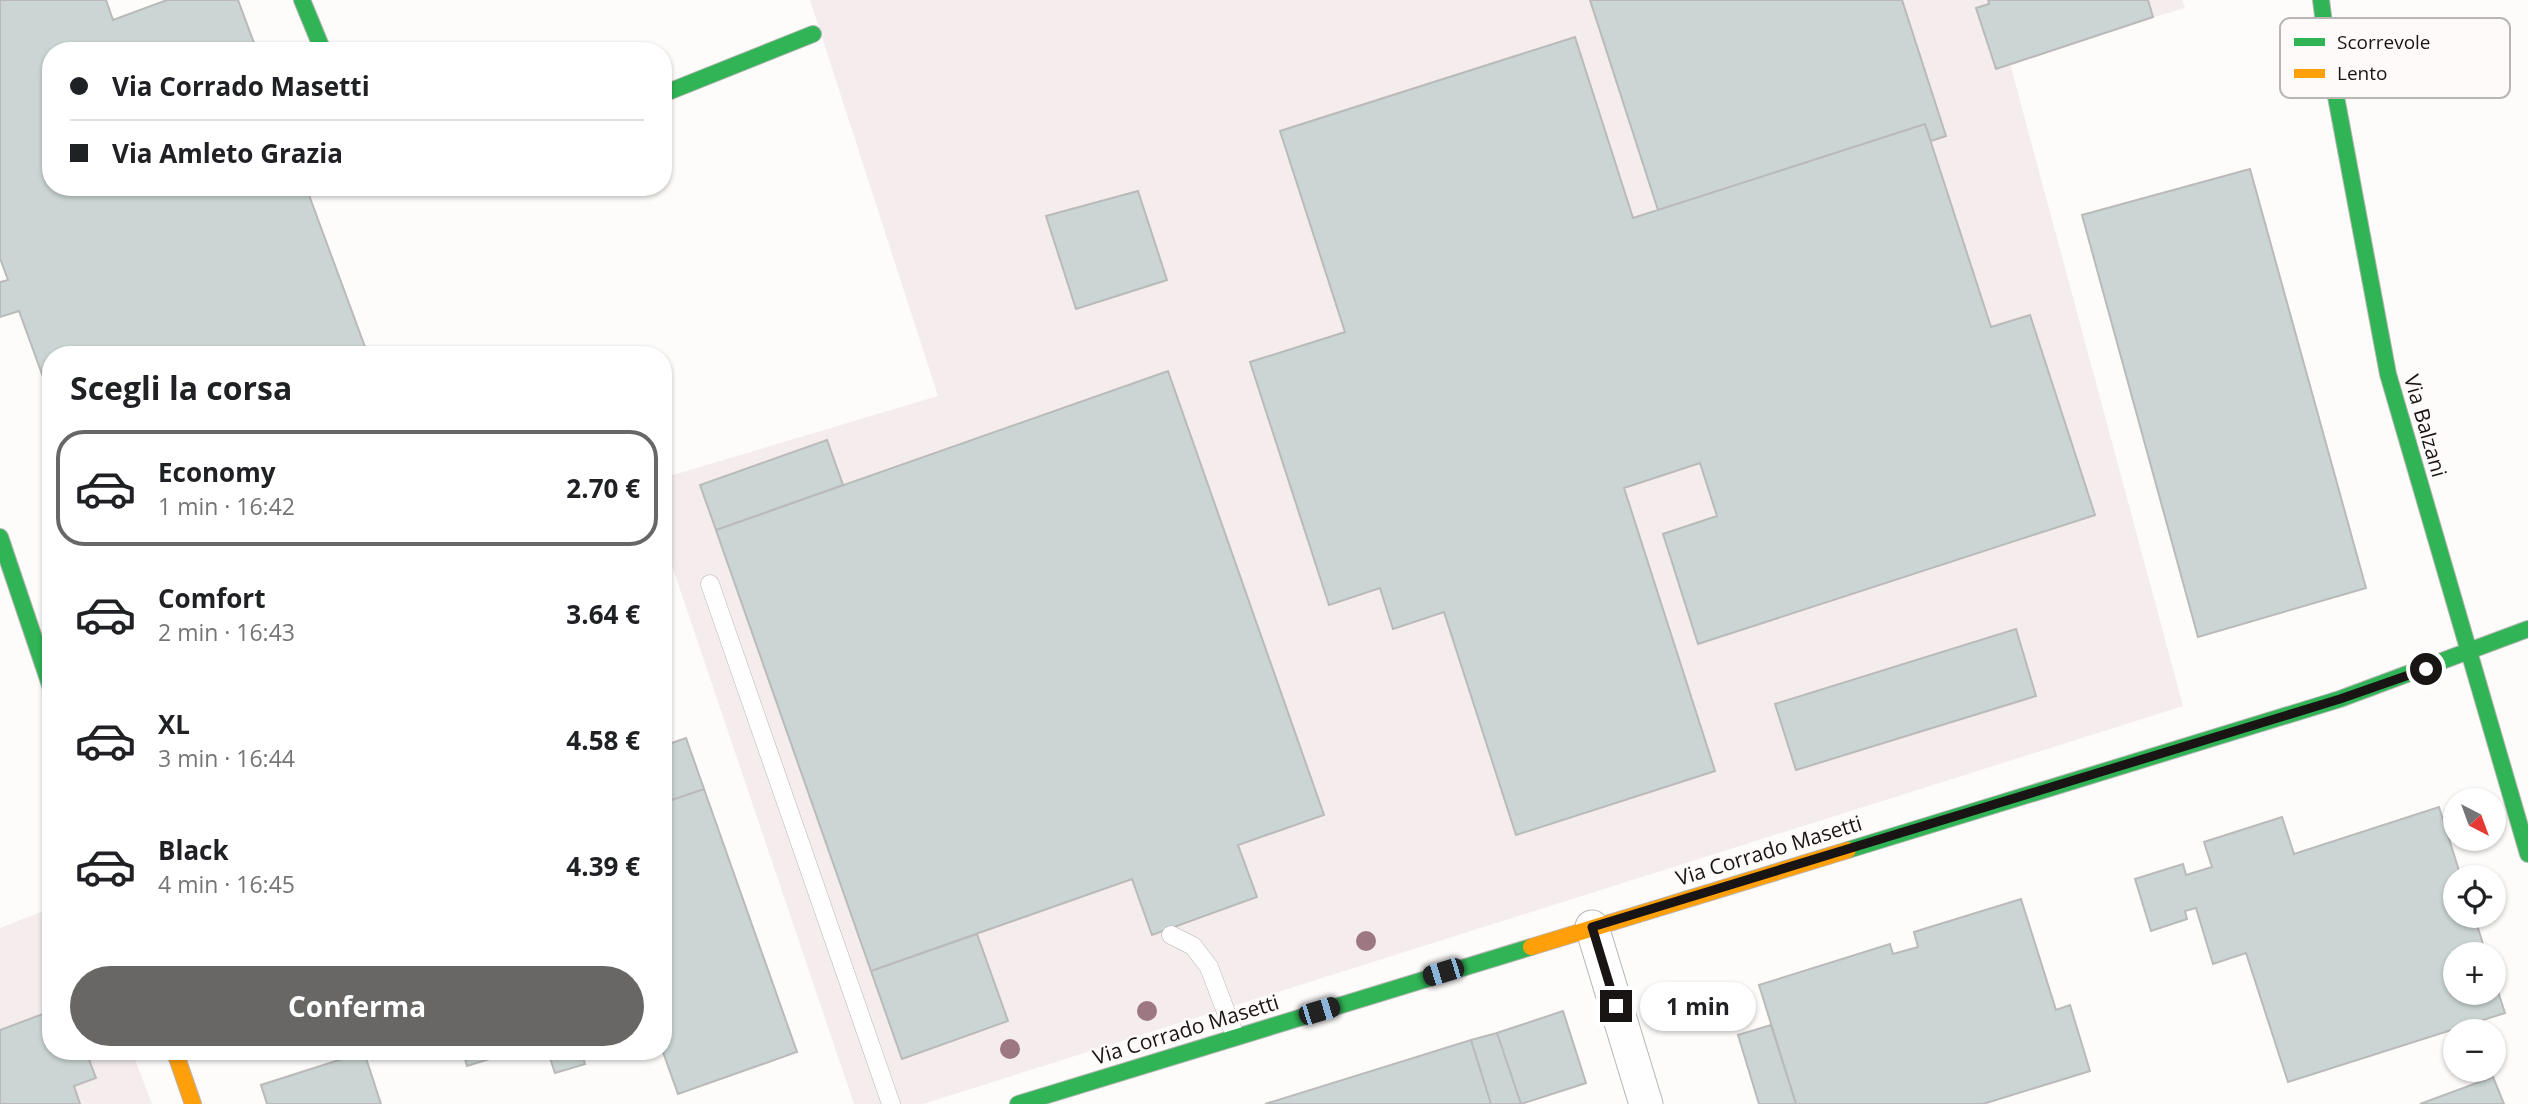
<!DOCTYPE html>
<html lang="it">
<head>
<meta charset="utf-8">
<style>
	:root { --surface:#fff; --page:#f6f6f6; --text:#202124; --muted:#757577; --line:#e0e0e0; --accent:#696666 }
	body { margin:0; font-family:"Open Sans",sans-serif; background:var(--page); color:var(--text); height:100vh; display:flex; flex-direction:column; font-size:26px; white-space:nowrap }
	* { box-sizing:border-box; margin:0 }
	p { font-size:23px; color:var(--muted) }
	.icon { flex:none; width:38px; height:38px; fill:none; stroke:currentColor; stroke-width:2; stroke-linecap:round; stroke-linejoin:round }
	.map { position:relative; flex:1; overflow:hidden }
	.drawer { position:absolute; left:42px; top:346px; width:630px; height:714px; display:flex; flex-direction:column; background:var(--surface); border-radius:28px; box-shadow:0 2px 5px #0004 }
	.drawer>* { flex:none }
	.banner { position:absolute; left:42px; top:42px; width:630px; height:154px; border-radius:28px; box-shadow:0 2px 5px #0004; display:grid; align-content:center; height:154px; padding:0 28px; background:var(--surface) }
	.needle { width:46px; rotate:139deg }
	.tools { position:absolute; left:2443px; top:788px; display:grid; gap:14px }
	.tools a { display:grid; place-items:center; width:63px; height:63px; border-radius:50%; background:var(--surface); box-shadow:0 2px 5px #0004; font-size:35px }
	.end { position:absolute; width:32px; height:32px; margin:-16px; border:9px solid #191515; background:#fff; box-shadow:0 0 0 4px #fff }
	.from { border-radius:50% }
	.bubble { position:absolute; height:49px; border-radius:24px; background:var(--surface); box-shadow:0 2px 5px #0004; font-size:23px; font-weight:700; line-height:49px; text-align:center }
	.car { position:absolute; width:21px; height:42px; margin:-21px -10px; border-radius:9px; box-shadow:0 0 5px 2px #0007; background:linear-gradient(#222 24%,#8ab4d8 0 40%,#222 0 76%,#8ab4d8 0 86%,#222 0) }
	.banner b { display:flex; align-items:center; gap:24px; height:66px; font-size:26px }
	.banner b+b { border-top:2px solid var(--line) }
	.banner i { width:18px; height:18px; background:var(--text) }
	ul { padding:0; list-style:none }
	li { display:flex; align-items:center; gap:21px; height:116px; margin:0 14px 10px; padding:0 14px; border:4px solid transparent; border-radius:28px }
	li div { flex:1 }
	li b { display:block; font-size:26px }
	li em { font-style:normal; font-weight:700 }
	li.current { border-color:var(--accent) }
	li>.icon { width:63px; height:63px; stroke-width:1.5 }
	h2 { padding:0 28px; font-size:32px; line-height:84px }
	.action { display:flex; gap:14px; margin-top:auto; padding:14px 28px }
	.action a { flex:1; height:80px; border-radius:42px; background:var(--accent); color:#fff; font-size:28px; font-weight:700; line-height:80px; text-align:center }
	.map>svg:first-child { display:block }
</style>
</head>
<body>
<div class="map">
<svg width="2528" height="1104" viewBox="0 0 2528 1104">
	<rect width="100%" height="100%" fill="#fefbfb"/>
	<path fill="#f4eced" d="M810 0H2182L2185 8 2009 60 2183 706 923 1104H854L663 539V478L938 396Z
		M51 908V1052H132L152 1104H0V928Z"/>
	<path fill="#cbd6d4" stroke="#b9bab9" stroke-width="2" d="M0 0H106L113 20 167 0H238L257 51H51V187H306L368 355H51V399L19 311 0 317V282L8 280 0 258Z
		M1590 0H1902L1946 136 1931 141 1925 124 1658 210Z
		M1988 0H2148L2153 17 1996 69 1976 8 1989 4Z
		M1575 37 1633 218 1925 124 1991 327 2030 315 2095 515 1698 644 1663 534 1717 516 1700 463 1624 488 1715 771 1516 835 1444 612 1393 629 1380 588 1329 605 1250 362 1345 332 1280 131Z
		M2250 169 2366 588 2198 637 2082 215Z
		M1138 191 1167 280 1076 309 1046 216Z
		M1168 371 1324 815 1238 845 1257 897 1152 935 1132 879 871 971 716 530Z
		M827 440 843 485 716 530 700 485Z
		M2016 629 2036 696 1796 770 1775 704Z
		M686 738 704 789 663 803V746Z
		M704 789 797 1052 678 1094 663 1052V803Z
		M2439 807 2461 877H2455V915H2474L2486 954H2455V992H2494V979L2505 1013 2288 1082 2246 953 2213 964 2196 908 2185 911 2187 919 2151 931 2135 879 2183 864 2186 875 2212 867 2204 842 2282 817 2294 854Z
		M2021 899 2056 1010 2070 1005 2090 1071 1983 1104H1796L1759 985 1890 944 1893 954 1918 947 1914 932Z
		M977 934 1008 1021 902 1059 871 971Z
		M51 1011V1052H86L96 1078 74 1086 80 1104H0V1030Z
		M1563 1011 1586 1083 1521 1104 1497 1033Z
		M1771 1025 1796 1104H1759L1738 1035Z
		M1497 1033 1521 1104H1491L1471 1040Z
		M1471 1040 1491 1104H1265Z
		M364 1052 381 1104H267L261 1085Z
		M463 1052H512L467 1066Z
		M548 1052H581L585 1064 555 1073Z
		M2493 1077 2504 1104H2420Z"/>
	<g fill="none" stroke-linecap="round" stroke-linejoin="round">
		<defs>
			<path id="lane" d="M710 584 891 1104
				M1171 935 1193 946 1209 967 1235 1036"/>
			<path id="street" d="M1592 927 1646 1104"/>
			<path id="fast" d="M302 0 323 51
				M2321 0 2328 54 2388 374 2528 854
				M663 94 813 34
				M0 537 51 688
				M1848 850 2340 699 2528 629
				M1018 1104 1531 947"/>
			<path id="slow" d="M1531 947 1848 850
				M175 1052 193 1104"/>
		</defs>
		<use href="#lane" stroke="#b8b5b5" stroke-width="19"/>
		<use href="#street" stroke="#b8b5b5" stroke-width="35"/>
		<use href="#fast" stroke="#b8b5b5" stroke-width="18"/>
		<use href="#slow" stroke="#b8b5b5" stroke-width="18"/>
		<use href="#lane" stroke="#fffefe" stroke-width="18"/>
		<use href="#street" stroke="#fffefe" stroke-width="33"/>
		<use href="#fast" stroke="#30b455" stroke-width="16"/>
		<use href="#slow" stroke="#ff9f0a" stroke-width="16"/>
	</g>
	<g fill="#9d7882">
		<circle cx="1366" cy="941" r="10"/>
		<circle cx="1147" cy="1011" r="10"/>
		<circle cx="1010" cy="1049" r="10"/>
	</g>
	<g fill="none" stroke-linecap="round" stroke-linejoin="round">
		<path stroke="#191515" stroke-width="9" d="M1616 1006 1592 927 2340 699 2426 669"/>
	</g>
	<g text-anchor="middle" stroke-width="5" stroke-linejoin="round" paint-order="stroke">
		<g font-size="21" fill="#191515" stroke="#fffafa">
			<text transform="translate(2425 426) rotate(74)" y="7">Via Balzani</text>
			<text transform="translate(1769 851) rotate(-17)" y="7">Via Corrado Masetti</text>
			<text transform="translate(1186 1030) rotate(-17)" y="7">Via Corrado Masetti</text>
		</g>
	</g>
	<rect x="2280" y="18" width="230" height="80" rx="10" fill="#fffafa" stroke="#bab5b5" stroke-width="2"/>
	<rect x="2294" y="38" width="31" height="8" fill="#30b455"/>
	<rect x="2294" y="69" width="31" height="9" fill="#ff9f0a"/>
	<g font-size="19" fill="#191515">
		<text x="2337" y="49">Scorrevole</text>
		<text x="2337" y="80">Lento</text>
	</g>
</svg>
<div class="tools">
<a><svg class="needle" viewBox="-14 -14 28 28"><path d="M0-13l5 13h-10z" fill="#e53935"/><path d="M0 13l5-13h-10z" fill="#757577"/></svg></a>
<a><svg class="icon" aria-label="locate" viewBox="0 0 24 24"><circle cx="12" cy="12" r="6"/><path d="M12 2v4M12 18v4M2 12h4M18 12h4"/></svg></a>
<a>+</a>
<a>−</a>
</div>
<i class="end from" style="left:2426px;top:669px"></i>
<i class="end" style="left:1616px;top:1006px"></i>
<div class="bubble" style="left:1640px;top:982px;width:116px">1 min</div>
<i class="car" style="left:1443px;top:972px;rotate:253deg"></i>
<i class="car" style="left:1319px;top:1011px;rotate:73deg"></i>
<div class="banner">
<b><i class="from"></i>Via Corrado Masetti</b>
<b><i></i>Via Amleto Grazia</b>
</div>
<section class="drawer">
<h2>Scegli la corsa</h2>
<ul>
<li class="current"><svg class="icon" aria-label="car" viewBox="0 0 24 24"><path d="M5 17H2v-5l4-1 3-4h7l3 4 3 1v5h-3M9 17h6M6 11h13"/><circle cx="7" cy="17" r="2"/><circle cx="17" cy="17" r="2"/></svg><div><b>Economy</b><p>1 min · 16:42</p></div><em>2.70 €</em></li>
<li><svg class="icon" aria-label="car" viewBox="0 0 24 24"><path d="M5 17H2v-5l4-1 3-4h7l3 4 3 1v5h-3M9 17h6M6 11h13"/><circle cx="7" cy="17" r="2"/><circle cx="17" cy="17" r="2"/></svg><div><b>Comfort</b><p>2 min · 16:43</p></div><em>3.64 €</em></li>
<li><svg class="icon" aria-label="car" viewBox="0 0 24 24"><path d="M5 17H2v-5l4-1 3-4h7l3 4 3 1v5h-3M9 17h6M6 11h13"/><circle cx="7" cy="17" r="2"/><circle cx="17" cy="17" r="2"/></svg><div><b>XL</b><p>3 min · 16:44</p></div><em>4.58 €</em></li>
<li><svg class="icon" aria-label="car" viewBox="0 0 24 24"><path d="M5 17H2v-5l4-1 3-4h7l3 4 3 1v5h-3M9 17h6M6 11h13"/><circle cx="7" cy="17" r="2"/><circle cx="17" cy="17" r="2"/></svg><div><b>Black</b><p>4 min · 16:45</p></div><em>4.39 €</em></li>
</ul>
<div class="action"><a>Conferma</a></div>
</section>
</div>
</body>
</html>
